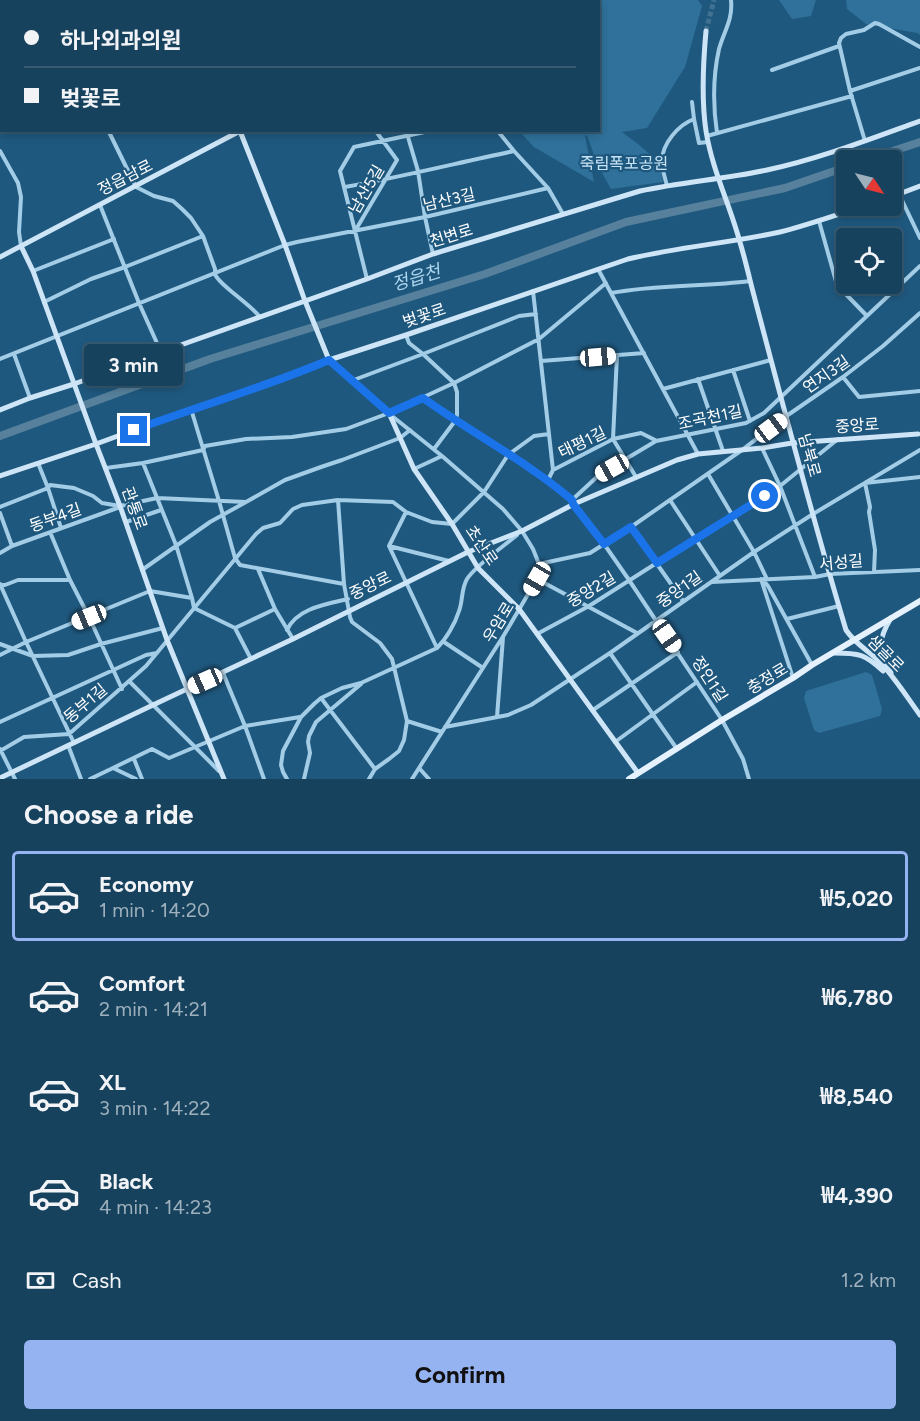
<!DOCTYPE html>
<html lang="en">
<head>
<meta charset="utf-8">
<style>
	:root { --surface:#17425e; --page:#204964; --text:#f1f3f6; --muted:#9eb0bc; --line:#365b73; --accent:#95b2f1 }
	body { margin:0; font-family:Figtree,"Noto Sans KR",sans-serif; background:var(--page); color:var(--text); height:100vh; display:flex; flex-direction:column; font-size:22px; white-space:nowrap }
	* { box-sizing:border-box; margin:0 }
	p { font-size:20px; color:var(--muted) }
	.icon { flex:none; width:33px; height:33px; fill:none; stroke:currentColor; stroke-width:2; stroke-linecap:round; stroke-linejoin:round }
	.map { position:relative; height:779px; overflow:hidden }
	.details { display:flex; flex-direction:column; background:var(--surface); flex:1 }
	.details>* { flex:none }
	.guide { position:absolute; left:0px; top:0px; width:600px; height:132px; box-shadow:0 3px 9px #0003,0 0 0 2px var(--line); display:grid; align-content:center; height:132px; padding:0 24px; background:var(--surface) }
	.needle { width:39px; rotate:125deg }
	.tools { position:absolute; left:836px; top:150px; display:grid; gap:12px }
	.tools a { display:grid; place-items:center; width:66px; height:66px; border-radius:6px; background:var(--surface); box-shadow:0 3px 9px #0003,0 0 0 2px var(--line); font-size:30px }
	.end { position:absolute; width:27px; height:27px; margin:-14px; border:8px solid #1a73e8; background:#fff; box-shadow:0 0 0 3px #fff }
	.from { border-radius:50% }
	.bubble { position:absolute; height:42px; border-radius:6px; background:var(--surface); box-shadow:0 3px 9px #0003,0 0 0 2px var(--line); font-size:20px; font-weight:700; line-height:42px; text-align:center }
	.car { position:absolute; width:18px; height:36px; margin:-18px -9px; border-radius:8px; box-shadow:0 0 4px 2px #0007; background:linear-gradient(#fff 24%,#345 0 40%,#fff 0 76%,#345 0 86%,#fff 0) }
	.guide b { display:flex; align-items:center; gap:21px; height:57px; font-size:22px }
	.guide b+b { border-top:2px solid var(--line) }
	.guide i { width:15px; height:15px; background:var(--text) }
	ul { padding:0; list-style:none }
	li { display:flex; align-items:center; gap:18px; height:90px; margin:0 12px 9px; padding:0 12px; border:3px solid transparent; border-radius:6px }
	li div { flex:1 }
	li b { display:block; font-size:22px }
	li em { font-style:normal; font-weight:700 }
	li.selected { border-color:var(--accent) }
	li>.icon { width:54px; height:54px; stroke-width:1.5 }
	h2 { padding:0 24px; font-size:27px; line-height:72px }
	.pay { display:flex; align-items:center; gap:15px; height:66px; padding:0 24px; font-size:22px }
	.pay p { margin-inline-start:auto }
	.button { display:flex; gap:12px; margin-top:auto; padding:12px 24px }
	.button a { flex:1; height:69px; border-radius:6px; background:var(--accent); color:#111; font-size:24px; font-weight:700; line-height:69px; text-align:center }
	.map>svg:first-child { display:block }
</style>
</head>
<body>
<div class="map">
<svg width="920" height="779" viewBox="0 0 920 779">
	<rect width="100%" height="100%" fill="#1f587e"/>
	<path fill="#2f719a" d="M496 0H698L702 6 685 67 647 128 622 132C634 142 652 152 660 168 662 171 662 177 663 182L611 189 598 166 587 135 585 136 594 182 534 147 519 131 598 130V2H497Z
		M779 0H816L811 16 792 19Z
		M846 0H920V35L917 33 866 24 847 9Z
		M866 672 872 675 882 709 880 716 819 733 814 730 804 698 806 691Z"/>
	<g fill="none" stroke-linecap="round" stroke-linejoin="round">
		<path stroke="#56809b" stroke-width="8" d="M866 160 920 142
			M0 436 210 359 485 274 626 222 785 188 846 167"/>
		<path stroke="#417191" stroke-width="5" stroke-dasharray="5 2.5" stroke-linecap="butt" d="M706 31 714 0"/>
		<path stroke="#a3cde7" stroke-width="4" d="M53 0 55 2
			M344 0V2
			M380 0V2
			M418 0V2
			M0 42 2 43
			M772 70 839 46
			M0 81 2 80
			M850 91 920 68
			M692 102 694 119
			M108 130 136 187 154 196 173 201 182 209 191 218 203 236 215 269C215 270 215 272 215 274 218 284 250 304 259 316
			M497 130 514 151 548 188 563 214
			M717 133C713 106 713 76 719 49 724 31 733 20 731 0
			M707 136 852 96
			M408 137 418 171 425 217 433 254
			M865 141 850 91 839 43 841 38 846 34 864 30 875 23 879 24 920 47
			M0 151 18 183 21 197 19 232 21 246
			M667 186C665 178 662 169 662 161 662 144 678 125 694 119L699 143 708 142
			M345 187C401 177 457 163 514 151
			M899 194 920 238
			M100 205 139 303 161 352
			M819 221 837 285 866 315
			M355 231 397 160 375 130
			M598 269 698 454
			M33 271 114 239
			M367 279 340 171 354 147 434 130
			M837 285 846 276
			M533 291 553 470 548 480
			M611 293C657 284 704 287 750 281
			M44 302 91 279 125 267 203 236
			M406 335 409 343 423 354 454 383 457 392V415L455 421 434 449
			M14 354 30 398
			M617 355 613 439 636 477
			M0 359 285 245 297 242 425 217 548 188
			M541 361 644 353
			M733 370 750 421
			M843 377 859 397 920 391
			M698 379 723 451
			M351 381 423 354 519 316 536 314
			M663 389 771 360
			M423 398C472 433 526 462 572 500L574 504 604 544 629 580 722 720 743 759 749 779
			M191 409 219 501 235 558 240 565 344 584
			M392 416 442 456 503 509 522 531 533 549 539 564 537 579 504 635 412 779
			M762 448 780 486 815 577
			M38 463 48 488 50 485 74 488 93 496 102 503 120 506 157 498 246 502 285 480 321 467 342 460 400 438 410 430
			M143 463 176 545 192 598
			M106 468 143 463 203 450 205 446 246 439 292 437 346 429 389 413 454 383 539 339 606 283
			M414 469 442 456
			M553 470 613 439 641 433 655 440
			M708 474 754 552 766 577 763 580 768 586 812 665
			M338 500 344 584 350 617 352 622 380 643 392 659 407 721 404 740 399 751 389 759 375 769 369 779
			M572 500 599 475 656 441 746 423 764 413 920 266
			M670 500 720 576
			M0 507 48 488 61 528
			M406 512 389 546 437 648
			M0 513 12 546
			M126 522 161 510
			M631 527 683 601
			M50 532 70 580 89 617 122 689
			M389 546 449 561
			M0 553 12 546 120 507
			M539 564 590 553 631 527 742 450 785 417 843 377 883 346 920 313
			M258 569 275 609 293 639
			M142 570 210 522 246 502
			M874 572 875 550 869 512 870 507 865 483 920 477
			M537 579 637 633
			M761 579 793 678
			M712 582 815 577 830 574 920 570
			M0 584 26 642 74 743
			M0 585H5L18 580H70
			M787 619 839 606
			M235 628 251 659
			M287 630C297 608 327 604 348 599
			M537 634 589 606 696 538 733 516 780 486 838 439
			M444 642 483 668
			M0 644 33 656 68 655 101 644 163 628
			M610 653 677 749
			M0 655 26 642 150 591 192 598 194 608 235 628 275 609
			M223 673 245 726 264 779
			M130 682 219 771
			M321 698 375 769
			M593 710 678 652
			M497 717 503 637
			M407 721 442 732
			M0 722 146 655 157 653
			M445 727 508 715 531 705 610 653 754 552 813 514 920 450
			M615 742 697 682
			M68 745 81 779
			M0 749 15 779
			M0 751 24 737 69 734 146 666 256 534 263 528 280 523 293 509 302 505 338 500 393 502 406 512 432 522 452 524 484 492 508 455 534 436 549 434
			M134 759 142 779
			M113 768 152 749 169 758 245 726 300 717
			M419 768 429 779
			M90 779 113 768 136 779
			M287 779 283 772 281 765 283 751 301 717 314 704 321 698 342 688 361 683 437 648C446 639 455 624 459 611 463 601 461 589 467 579 475 566 504 546 517 535
			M304 779 310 753 308 742 309 736 316 722 361 684"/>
		<path stroke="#cde5f6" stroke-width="5" d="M279 2V0
			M706 31C703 64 701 98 706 131 712 169 729 203 739 239 744 255 748 272 752 288 782 402 812 517 846 630 856 645 868 650 880 662 895 678 907 697 920 715
			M891 197 920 186
			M21 246 33 271 96 444 120 506 167 640 224 779
			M0 257 240 131 285 245 305 301 329 360 389 413 414 469 452 524 478 568 519 609 638 773
			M0 410 30 398 74 384 161 352 367 279 433 254 640 191C682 182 725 179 767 170 819 159 870 139 920 121
			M0 476 96 444 191 409 291 376 329 360 406 335 628 259C678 247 730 243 780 232 808 225 836 215 864 206
			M891 618C876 643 880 647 891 673
			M834 653C859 653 865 654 883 671
			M0 778 153 705 293 639 468 552 522 531 574 504 677 460 698 454 762 448 792 443 918 434"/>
		<path stroke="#e5f2fd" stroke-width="6" d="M629 779 722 720 793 678 812 665 920 601"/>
	</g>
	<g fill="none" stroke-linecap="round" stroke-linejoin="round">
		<path stroke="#1a73e8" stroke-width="8" d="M134 430C199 406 266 387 329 360L389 413 423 398C472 433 526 461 572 500L573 504 604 544 631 527 657 563 765 496"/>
	</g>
	<g text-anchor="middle" stroke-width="4.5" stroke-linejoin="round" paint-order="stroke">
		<g font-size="16" fill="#c6e4f6" stroke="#1f587e">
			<text x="624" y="169">죽림폭포공원</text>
		</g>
		<g font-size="16" fill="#fff" stroke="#1f587e">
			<text transform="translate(125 177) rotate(-27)" y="6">정읍남로</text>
			<text transform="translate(366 189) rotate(-60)" y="6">남산5길</text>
			<text transform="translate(449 199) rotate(-13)" y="6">남산3길</text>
			<text transform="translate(451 235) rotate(-17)" y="6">천변로</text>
			<text transform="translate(424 315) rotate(-19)" y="6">벚꽃로</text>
			<text transform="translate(826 374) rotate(-35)" y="6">연지3길</text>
			<text transform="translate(710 417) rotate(-12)" y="6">조곡천1길</text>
			<text transform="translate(857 425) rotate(-4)" y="6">중앙로</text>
			<text transform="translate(582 442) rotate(-26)" y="6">태평1길</text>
			<text transform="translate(810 455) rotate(74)" y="6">남북로</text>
			<text transform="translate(135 508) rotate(70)" y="6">관통로</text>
			<text transform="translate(55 517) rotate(-20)" y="6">동부4길</text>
			<text transform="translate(482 545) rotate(56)" y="6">초산로</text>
			<text transform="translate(841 562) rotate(-5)" y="6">서성길</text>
			<text transform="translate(370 585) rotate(-26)" y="6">중앙로</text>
			<text transform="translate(591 589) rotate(-31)" y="6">중앙2길</text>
			<text transform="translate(679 589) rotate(-35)" y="6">중앙1길</text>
			<text transform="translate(498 622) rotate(-59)" y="6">우암로</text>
			<text transform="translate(886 653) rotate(45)" y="6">샘골로</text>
			<text transform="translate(767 678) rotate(-31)" y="6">충정로</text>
			<text transform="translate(710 679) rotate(57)" y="6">정인1길</text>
			<text transform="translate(85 703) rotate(-40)" y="6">동부1길</text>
		</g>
		<g font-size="18" font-style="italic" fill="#aed6ef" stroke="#1f587e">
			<text transform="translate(416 278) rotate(-17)" y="6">정읍천</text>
		</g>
	</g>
</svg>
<div class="tools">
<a><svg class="needle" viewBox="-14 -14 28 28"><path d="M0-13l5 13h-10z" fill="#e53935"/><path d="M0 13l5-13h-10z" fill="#9eb0bc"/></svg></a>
<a><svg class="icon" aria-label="locate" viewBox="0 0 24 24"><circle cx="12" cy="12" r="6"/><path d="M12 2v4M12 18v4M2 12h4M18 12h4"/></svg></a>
</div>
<i class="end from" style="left:765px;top:496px"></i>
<i class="end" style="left:134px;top:430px"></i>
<div class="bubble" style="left:84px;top:344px;width:99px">3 min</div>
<i class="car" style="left:598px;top:357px;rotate:85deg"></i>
<i class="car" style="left:771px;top:428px;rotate:53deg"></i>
<i class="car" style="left:612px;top:468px;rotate:241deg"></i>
<i class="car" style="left:537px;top:579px;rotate:210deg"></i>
<i class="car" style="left:89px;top:617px;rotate:248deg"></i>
<i class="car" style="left:667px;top:636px;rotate:145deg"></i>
<i class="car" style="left:205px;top:681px;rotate:246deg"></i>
<div class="guide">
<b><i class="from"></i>하나외과의원</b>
<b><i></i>벚꽃로</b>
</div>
</div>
<section class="details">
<h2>Choose a ride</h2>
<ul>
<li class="selected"><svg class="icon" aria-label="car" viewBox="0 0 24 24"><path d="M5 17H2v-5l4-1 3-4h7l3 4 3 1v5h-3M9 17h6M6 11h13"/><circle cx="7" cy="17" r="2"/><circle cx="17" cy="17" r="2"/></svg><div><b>Economy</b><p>1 min · 14:20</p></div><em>₩5,020</em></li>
<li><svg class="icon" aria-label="car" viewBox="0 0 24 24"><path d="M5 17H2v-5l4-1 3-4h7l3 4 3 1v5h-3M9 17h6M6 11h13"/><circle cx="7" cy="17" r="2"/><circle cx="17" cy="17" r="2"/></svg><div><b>Comfort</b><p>2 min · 14:21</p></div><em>₩6,780</em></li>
<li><svg class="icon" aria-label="car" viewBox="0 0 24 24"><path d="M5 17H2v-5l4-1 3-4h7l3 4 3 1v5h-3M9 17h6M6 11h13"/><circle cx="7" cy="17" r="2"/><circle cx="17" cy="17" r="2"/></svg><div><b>XL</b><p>3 min · 14:22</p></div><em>₩8,540</em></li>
<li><svg class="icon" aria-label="car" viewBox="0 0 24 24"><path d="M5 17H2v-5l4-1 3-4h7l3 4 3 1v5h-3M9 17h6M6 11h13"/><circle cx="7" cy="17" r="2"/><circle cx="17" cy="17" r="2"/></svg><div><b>Black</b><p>4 min · 14:23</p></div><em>₩4,390</em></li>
</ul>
<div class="pay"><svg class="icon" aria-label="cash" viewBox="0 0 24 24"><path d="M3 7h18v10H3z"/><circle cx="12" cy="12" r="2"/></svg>Cash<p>1.2 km</p></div>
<div class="button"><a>Confirm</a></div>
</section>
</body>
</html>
